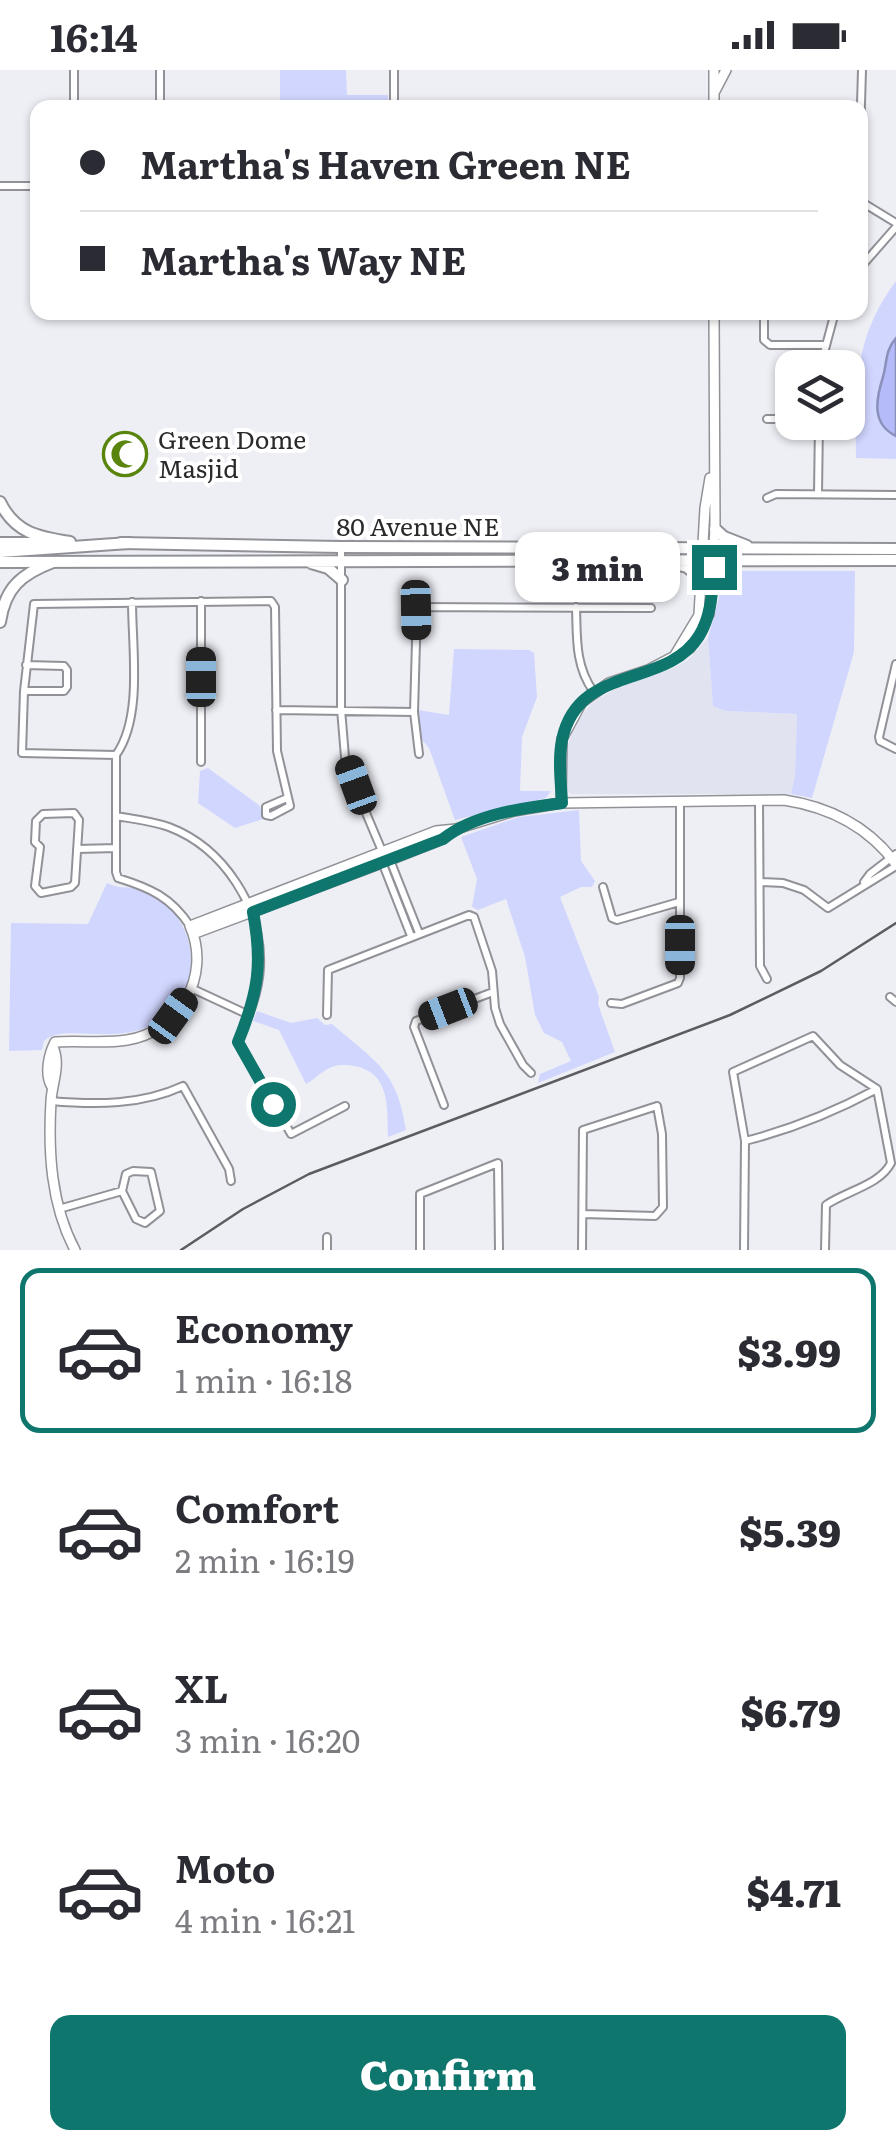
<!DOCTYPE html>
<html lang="en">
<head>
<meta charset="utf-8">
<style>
	:root { --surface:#fff; --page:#f7f7f7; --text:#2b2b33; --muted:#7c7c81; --line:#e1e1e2; --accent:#0f766e }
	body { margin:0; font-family:Literata,serif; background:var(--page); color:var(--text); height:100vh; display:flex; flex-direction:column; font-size:38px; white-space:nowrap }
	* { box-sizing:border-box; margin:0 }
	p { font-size:32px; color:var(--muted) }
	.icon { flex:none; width:55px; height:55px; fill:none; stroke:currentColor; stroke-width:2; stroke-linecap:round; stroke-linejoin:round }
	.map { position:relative; height:1180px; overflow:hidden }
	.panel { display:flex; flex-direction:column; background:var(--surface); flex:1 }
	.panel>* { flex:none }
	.hud { position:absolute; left:30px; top:30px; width:838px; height:220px; border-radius:20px; box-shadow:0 2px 8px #0004; display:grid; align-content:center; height:220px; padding:0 50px; background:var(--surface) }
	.controls { position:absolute; left:775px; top:280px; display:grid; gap:20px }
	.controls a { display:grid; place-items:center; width:90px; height:90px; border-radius:20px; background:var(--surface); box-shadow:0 2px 8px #0004; font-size:50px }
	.end { position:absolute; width:45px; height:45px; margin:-22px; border:12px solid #0f766e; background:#fff; box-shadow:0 0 0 5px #fff }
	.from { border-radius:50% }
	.bubble { position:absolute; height:70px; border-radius:20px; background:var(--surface); box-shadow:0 2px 8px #0004; font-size:32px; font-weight:800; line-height:70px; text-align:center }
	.car { position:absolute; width:30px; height:60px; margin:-30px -15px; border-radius:12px; box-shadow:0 0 8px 2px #0007; background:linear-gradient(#222 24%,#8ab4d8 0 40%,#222 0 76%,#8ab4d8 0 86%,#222 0) }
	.hud b { display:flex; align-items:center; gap:35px; height:95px; font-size:38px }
	.hud b+b { border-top:2px solid var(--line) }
	.hud i { width:25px; height:25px; background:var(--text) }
	ul { padding:18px 0 0; list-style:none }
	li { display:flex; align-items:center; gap:30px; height:165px; margin:0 20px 15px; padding:0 30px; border:5px solid transparent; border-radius:20px }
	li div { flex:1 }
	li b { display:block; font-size:38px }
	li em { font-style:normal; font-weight:800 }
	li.selected { border-color:var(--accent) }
	li>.icon { width:90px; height:90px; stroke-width:1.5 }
	.button { display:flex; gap:20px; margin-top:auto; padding:20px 50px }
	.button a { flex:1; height:115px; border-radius:20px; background:var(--accent); color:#fff; font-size:40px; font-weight:800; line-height:115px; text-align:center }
	.status { display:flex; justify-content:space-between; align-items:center; height:70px; padding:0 50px; background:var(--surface); direction:ltr }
	.status svg { height:28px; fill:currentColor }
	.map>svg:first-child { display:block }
</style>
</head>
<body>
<div class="status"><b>16:14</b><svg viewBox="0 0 49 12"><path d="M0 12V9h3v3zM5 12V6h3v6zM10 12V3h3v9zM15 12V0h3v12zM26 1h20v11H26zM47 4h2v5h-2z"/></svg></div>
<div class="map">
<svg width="896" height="1180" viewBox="0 0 896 1180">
	<rect width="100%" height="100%" fill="#eeeff5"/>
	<path fill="#e1e3f0" d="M708 568 713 635 726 641 797 644 795 706 791 724H571L566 718V682L574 656 591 634 613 620 674 598 688 590Z"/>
	<path fill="#d1d6ff" d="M280 0H346L347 25H388V33H347L346 38 325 37V33L280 34Z
		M896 211V389L856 388C855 319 853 269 896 211Z
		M721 501H855L854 582 812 728 791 724 795 706 797 644 726 641 713 636 708 568 719 528Z
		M454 579 529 580 534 583 537 627 522 667 520 721H551L546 728 455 750 429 678 418 665V640L449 645Z
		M208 698 260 736 263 749 235 758 198 733 200 701Z
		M579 740 581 791 595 811 592 817H581L560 827 599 927 598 934 615 982 538 1013 540 1004 571 991 562 972 544 963 535 945 525 887 506 829 478 840 472 837 477 809 461 767 519 747Z
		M107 813C118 819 126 816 137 819 174 829 196 866 190 903 188 919 180 932 168 943 127 983 66 950 44 971L42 980 9 981 11 853 88 854Z
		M257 941 291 953 317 948 325 955 332 954C376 992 397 1000 406 1060L388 1067C387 1039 391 1003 355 996 348 995 339 994 332 997 323 1000 315 1009 306 1014L279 960 253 951Z"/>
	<path fill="#b4bbf8" stroke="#8b90bb" stroke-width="2.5" d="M896 268V366C871 354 876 329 883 307 887 293 885 280 896 268Z"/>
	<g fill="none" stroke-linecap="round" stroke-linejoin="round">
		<defs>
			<path id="minor" d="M74 0V36L160 35
				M160 0V36
				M394 38V0
				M860 67 862 0
				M0 116H38
				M860 131 896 153
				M860 198 896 157
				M764 242V270L770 275H823
				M820 298 835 242
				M767 349H792
				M818 424 819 352
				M767 428 776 424 896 425
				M341 477V639L345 687 366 743 382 781 390 790 419 863
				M201 531V692
				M132 532C132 578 143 647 116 685V802L118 808C150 818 171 827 190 856
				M576 537C577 568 575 595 593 621
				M896 594 879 667 880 671 896 679
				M24 621H64L67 617V600L64 596 26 595
				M276 640 414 642
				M419 684 414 642 417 537 651 538
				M116 685 22 683 24 621 34 534 271 531 275 537 277 681 290 736 271 746 266 745V737L287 728
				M759 730 760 896 767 909
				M74 743 79 750 75 813 71 817 41 823 35 816 40 777 35 772 36 751 43 744Z
				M116 746C134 749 152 751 169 757 224 778 263 838 260 897 259 923 248 948 238 971L291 1064 345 1036
				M77 779 116 778
				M382 792 411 866
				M760 812 783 813 804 820 828 838 896 796
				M864 812 870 804 896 784
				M603 817 612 848 617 850 679 832
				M193 919 249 945
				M890 927 896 932
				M611 933 622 934 678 913 680 908V732
				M327 945 328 900 469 845 474 847 492 901 495 938 500 954 523 995 531 1003
				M51 1031C96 1035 142 1035 183 1016L229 1099 231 1111
				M444 1035 414 957 416 951 493 922
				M745 1071C793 1059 834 1042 877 1019
				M133 1101 151 1102 160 1141 145 1153 136 1149 122 1121 126 1104Z
				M59 1139 122 1121
				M327 1167V1180
				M420 1180V1124L498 1093 499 1180
				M582 1180 583 1060 657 1036 662 1064 663 1137 655 1146 583 1144
				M744 1180 745 1071 733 1002 813 966 840 995 877 1019 891 1093C880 1115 846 1121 826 1135L825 1180"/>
			<path id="tertiary" d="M715 21 726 0
				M714 38V0
				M675 585 699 545 705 438 710 408
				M561 733 562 669 582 632 609 613 648 600 690 578 709 544 715 459 714 242
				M193 864 390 790 443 769 455 759
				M53 977C61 995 52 1013 51 1031 48 1082 51 1135 75 1180
				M52 1017C44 1004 49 984 55 972 79 970 104 974 127 970 179 962 212 906 190 856L436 761 456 759 514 741 561 733 784 730C830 737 868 756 896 794"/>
			<path id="secondary" d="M715 459 724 467 747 476
				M0 473H59
				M121 473 341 477 896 479
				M0 492 896 490
				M311 493 328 498 342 510
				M674 494 687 497 703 510"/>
			<path id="primary" d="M0 432C15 463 38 467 70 472
				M0 482 129 473
				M0 552C5 518 21 504 53 492"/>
		</defs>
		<use href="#minor" stroke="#919298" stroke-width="10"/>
		<use href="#tertiary" stroke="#919298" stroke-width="12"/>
		<use href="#secondary" stroke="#919298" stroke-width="14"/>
		<use href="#primary" stroke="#919298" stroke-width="14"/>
		<use href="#minor" stroke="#fff" stroke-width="6"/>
		<use href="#tertiary" stroke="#fff" stroke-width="9"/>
		<use href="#secondary" stroke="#fff" stroke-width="10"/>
		<use href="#primary" stroke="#fff" stroke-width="10"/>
		<path stroke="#5c5c60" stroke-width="2.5" d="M181 1180 243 1139 309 1104 730 945 821 901 896 853"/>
	</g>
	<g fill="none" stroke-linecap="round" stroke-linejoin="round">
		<path stroke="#0f766e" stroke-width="12" d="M273 1034 238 972C258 923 263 894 253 842L443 769C474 744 523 738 562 733 561 713 558 690 562 670 578 593 666 619 699 566 712 545 712 521 714 497"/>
	</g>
	<defs>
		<symbol id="mosque-ring" viewBox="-11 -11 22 22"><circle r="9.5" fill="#fff" stroke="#59840e" stroke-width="1.5"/><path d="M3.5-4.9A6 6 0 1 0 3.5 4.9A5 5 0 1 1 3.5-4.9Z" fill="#59840e"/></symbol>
	</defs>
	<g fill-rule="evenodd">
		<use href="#mosque-ring" x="100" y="359" width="50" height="50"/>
	</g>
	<g text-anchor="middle" stroke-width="8" stroke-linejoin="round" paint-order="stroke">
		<g font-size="25" fill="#2a2a2d" stroke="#fff" text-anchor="start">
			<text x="158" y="379">Green Dome<tspan x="158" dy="29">Masjid</tspan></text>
		</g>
		<g font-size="25" fill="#2a2a2d" stroke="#fff">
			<text x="418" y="466">80 Avenue NE</text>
		</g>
	</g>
</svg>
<div class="controls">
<a><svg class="icon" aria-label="layers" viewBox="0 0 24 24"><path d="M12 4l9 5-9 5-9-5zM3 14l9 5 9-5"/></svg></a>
</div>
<i class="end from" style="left:273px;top:1034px"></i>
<i class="end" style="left:714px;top:497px"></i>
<div class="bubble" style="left:515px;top:462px;width:165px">3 min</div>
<i class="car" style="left:416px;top:540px;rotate:179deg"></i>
<i class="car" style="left:201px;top:607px;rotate:0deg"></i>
<i class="car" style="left:356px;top:715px;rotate:340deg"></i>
<i class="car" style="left:680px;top:875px;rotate:180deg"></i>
<i class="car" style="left:448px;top:939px;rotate:249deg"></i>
<i class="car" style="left:173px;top:946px;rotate:36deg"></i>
<div class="hud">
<b><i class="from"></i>Martha's Haven Green NE</b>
<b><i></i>Martha's Way NE</b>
</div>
</div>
<section class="panel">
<ul>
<li class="selected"><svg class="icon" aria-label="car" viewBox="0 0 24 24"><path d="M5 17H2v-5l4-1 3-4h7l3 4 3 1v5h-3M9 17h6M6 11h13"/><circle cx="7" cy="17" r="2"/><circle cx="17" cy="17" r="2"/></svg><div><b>Economy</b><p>1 min · 16:18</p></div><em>$3.99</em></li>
<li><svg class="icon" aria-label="car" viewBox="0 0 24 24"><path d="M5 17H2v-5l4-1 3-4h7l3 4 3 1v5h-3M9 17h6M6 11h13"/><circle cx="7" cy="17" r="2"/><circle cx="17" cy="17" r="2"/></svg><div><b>Comfort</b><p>2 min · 16:19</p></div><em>$5.39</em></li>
<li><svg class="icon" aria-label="car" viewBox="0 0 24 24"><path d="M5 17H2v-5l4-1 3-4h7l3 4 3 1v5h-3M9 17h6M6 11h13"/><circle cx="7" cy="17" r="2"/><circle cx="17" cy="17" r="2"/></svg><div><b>XL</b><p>3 min · 16:20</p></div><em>$6.79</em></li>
<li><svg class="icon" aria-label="car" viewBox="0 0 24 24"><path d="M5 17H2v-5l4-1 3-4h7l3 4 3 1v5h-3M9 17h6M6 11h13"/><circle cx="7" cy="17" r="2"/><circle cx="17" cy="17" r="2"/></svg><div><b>Moto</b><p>4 min · 16:21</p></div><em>$4.71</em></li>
</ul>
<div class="button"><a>Confirm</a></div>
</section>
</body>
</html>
